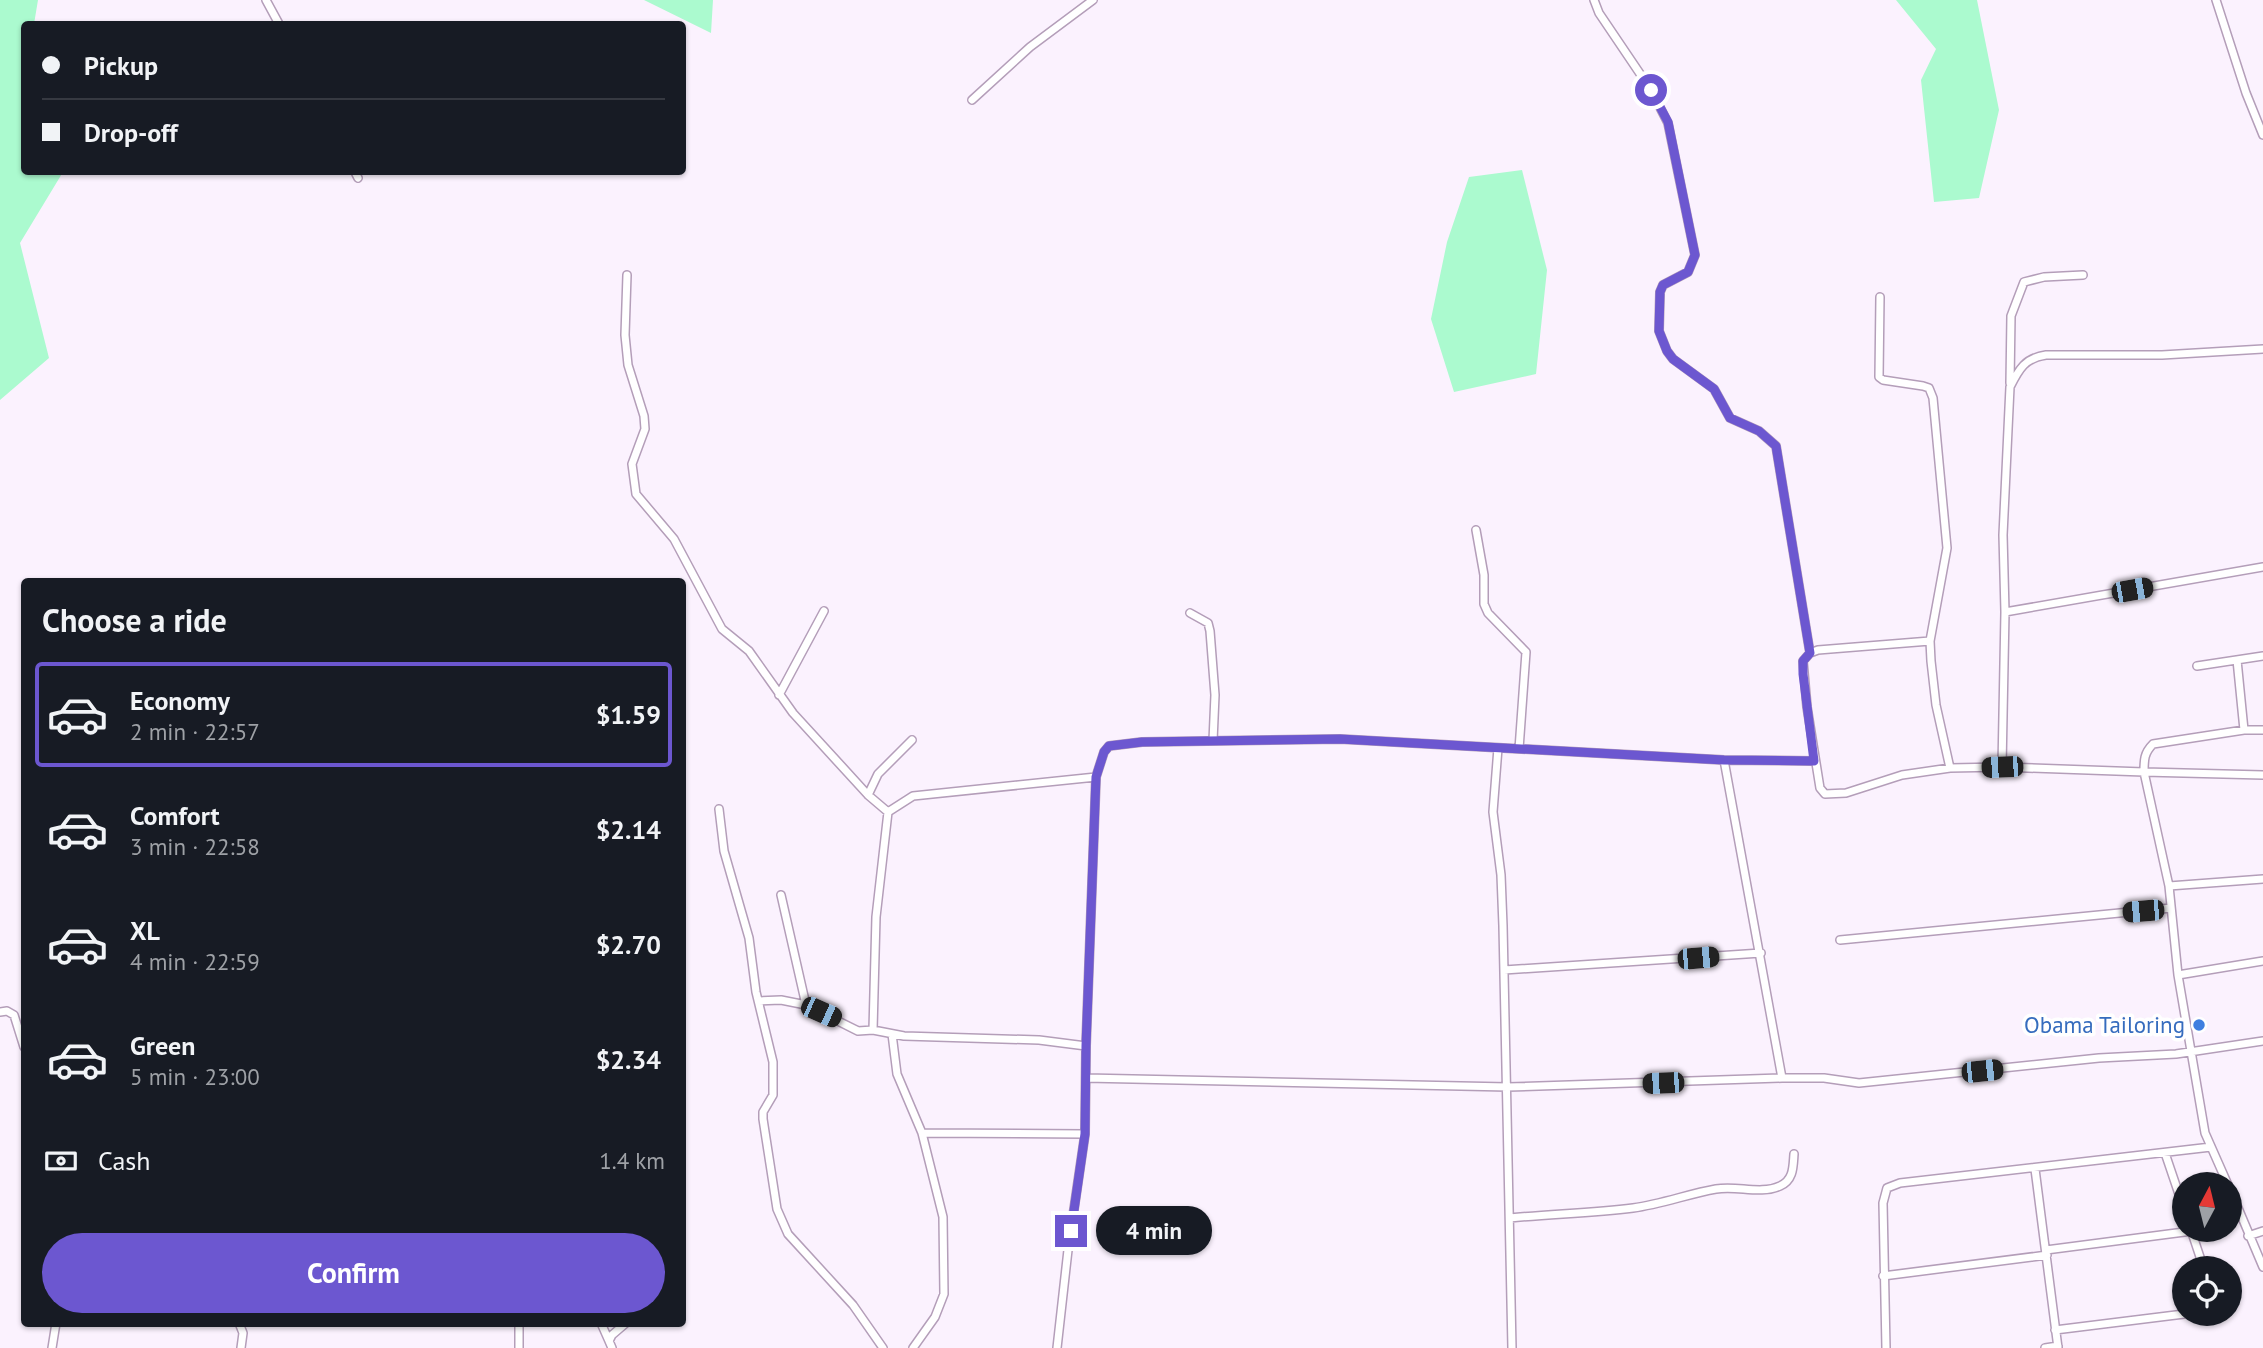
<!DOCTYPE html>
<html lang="en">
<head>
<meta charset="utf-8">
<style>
	:root { --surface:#171b24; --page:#20242c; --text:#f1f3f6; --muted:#9ea1a6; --line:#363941; --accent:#6c57d0 }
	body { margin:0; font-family:"PT Sans",sans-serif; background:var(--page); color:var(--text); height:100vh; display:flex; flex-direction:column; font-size:26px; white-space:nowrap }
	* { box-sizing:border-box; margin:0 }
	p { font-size:23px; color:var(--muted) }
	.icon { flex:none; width:38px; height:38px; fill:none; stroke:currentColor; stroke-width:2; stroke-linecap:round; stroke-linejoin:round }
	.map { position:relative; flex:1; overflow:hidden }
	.sheet { position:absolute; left:21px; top:578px; width:665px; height:749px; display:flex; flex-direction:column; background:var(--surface); border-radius:7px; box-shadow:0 2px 5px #0004 }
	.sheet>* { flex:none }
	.guide { position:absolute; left:21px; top:21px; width:665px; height:154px; border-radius:7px; box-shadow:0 2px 5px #0004; display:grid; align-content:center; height:154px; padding:0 21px; background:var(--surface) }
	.needle { width:46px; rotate:7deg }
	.controls { position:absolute; left:2172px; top:1172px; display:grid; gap:14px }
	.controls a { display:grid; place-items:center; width:70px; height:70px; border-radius:50%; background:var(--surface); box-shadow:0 2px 5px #0004; font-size:35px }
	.end { position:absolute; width:32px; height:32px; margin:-16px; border:9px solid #6c57d0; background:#fff; box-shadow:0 0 0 4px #fff }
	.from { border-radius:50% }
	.bubble { position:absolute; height:49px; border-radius:24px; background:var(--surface); box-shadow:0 2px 5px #0004; font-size:23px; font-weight:800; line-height:49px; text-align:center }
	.car { position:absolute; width:21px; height:42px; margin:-21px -10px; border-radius:9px; box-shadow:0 0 5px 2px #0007; background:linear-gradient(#222 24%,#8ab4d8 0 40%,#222 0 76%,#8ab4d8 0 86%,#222 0) }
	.guide b { display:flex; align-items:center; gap:24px; height:66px; font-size:26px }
	.guide b+b { border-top:2px solid var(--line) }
	.guide i { width:18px; height:18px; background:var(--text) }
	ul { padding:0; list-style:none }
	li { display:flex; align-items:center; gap:21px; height:105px; margin:0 14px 10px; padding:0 7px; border:4px solid transparent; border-radius:7px }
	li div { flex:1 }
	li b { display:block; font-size:26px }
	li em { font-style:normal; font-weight:800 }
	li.current { border-color:var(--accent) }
	li>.icon { width:63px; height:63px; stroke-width:1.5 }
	h2 { padding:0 21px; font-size:32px; line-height:84px }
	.pay { display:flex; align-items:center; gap:18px; height:77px; padding:0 21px; font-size:26px }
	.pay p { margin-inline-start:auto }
	.action { display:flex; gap:14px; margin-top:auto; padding:14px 21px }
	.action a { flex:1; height:80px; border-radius:42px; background:var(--accent); color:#fff; font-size:28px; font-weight:800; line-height:80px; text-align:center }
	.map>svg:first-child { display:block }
</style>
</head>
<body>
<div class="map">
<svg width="2263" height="1348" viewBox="0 0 2263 1348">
	<rect width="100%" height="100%" fill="#fbf2fe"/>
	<path fill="#abfacf" d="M0 0H38L34 24H24V172H63L20 243 49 358 0 400Z
		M644 0H713L711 33Z
		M1896 0H1977L1999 110 1979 198 1934 202 1921 80 1936 49Z
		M1522 170 1547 270 1536 374 1454 392 1431 319 1447 242 1469 177Z"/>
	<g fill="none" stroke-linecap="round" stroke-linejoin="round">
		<defs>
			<path id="minor" d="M266 0 279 24
				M1594 0 1599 13 1651 90 1668 123 1695 255 1688 272 1663 285 1660 292 1659 331 1667 351 1673 359 1714 389 1730 418 1759 431 1776 446 1810 653
				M2216 0 2246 93 2263 135
				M972 100 1030 47 1093 0
				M355 172 358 178
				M627 275 625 335 628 365 644 416 645 429 632 464 636 494 674 539 722 629 749 651 793 713 868 795 888 812
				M1880 297 1879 377 1883 380 1923 386 1929 388 1933 398 1947 548 1930 641 1931 661 1936 705 1950 768
				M2010 383 2011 316 2024 282 2044 277 2083 275
				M1476 530 1484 575V604L1488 613 1526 652 1519 749
				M2005 612 2263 567
				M1190 613 1208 623 1210 631 1215 695 1213 741
				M1930 641 1818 650 1810 653 1803 661 1807 707 1820 788 1825 794 1846 793 1902 775 1950 768 2002 767 2144 772 2169 886 2178 975 2205 1133 2228 1185
				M2237 660 2244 730
				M2197 666 2263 656
				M779 695 824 611
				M2263 730H2244L2153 744C2144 753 2144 760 2144 772L2263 775
				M1498 748 1493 812 1501 875 1503 926 1512 1348
				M1724 760 1782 1078
				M2002 767 2005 612 2003 535 2010 387C2019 369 2025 358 2046 355H2162L2263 349
				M868 795 878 774 912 740
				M719 809 724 851 749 938 756 992 773 1062V1095L763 1112V1119L777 1209 788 1234 853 1305 883 1348
				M2169 886 2263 879
				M781 895 806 1005
				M1840 940 2171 908
				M1504 970 1761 953
				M2178 975 2263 961
				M759 1001 781 1000 806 1005 858 1031 873 1030 904 1036 1039 1040 1086 1046
				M0 1012 7 1011 14 1015 24 1047
				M873 1030 876 917 888 812 913 796 1096 777
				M892 1034 897 1074 922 1133 943 1217 944 1294 935 1317 913 1348
				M1086 1078 1508 1087 1782 1078H1824L1859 1083 2099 1058 2176 1054 2263 1041
				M922 1133 1085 1134
				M2165 1153 2184 1209
				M2035 1169 2058 1348
				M2230 1189 2263 1267
				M1510 1218C1551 1214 1592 1213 1633 1208 1662 1204 1688 1194 1716 1189 1737 1185 1760 1195 1780 1186 1794 1180 1793 1166 1794 1154
				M2191 1230 2204 1269
				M2248 1236 2263 1231
				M2046 1250 2192 1231
				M1883 1276 2047 1255
				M239 1323 243 1333 241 1348
				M601 1323 609 1341
				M2055 1330 2184 1314
				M52 1348 56 1323
				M519 1348V1323
				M612 1348 609 1341 612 1335 626 1323
				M1057 1348 1068 1250 1085 1134 1086 1046 1096 777 1104 752 1109 746 1142 742 1340 739 1724 760 1814 761
				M1886 1348 1883 1203 1887 1188 1900 1183 2211 1147
				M2045 1348 2058 1346"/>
		</defs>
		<use href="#minor" stroke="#b49eb9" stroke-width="10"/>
		<use href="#minor" stroke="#fff" stroke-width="7"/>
	</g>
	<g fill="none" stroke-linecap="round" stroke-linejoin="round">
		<path stroke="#6c57d0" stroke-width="9" d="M1071 1231 1085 1134 1086 1046 1096 777 1104 752 1109 746 1142 742 1340 739 1724 760 1814 761 1803 674V661L1810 653 1776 446 1759 431 1730 418 1714 389 1673 359 1667 351 1659 331 1660 292 1663 285 1688 272 1695 255 1668 122 1651 90"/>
	</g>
	<circle fill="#3f7fe0" stroke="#fff" stroke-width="2.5" cx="2199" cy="1025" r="7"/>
	<g text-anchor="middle" stroke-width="7" stroke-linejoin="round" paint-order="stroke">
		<g font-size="23" fill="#366cbe" stroke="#fff" text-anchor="end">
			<text x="2185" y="1033">Obama Tailoring</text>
		</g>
	</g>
</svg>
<div class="controls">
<a><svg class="needle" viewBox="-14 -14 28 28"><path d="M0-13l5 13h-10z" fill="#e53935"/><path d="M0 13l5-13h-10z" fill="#9ea1a6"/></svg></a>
<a><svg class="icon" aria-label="locate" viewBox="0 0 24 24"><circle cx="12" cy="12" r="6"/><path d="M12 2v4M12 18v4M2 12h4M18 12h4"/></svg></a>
</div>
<i class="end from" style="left:1651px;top:90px"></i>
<i class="end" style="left:1071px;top:1231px"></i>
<div class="bubble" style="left:1096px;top:1206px;width:116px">4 min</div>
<i class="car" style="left:2132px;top:590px;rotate:80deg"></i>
<i class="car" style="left:2002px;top:767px;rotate:268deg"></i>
<i class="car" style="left:2143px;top:911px;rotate:265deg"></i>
<i class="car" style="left:1698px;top:958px;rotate:85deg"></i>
<i class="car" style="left:821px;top:1012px;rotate:114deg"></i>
<i class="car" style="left:1982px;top:1071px;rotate:84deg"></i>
<i class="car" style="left:1663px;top:1083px;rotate:268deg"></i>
<div class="guide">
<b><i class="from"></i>Pickup</b>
<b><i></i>Drop-off</b>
</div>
<section class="sheet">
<h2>Choose a ride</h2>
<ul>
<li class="current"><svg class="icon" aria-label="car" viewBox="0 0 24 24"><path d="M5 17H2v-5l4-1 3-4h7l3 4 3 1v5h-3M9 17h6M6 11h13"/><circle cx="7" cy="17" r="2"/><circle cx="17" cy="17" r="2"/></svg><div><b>Economy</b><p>2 min · 22:57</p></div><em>$1.59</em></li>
<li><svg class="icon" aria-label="car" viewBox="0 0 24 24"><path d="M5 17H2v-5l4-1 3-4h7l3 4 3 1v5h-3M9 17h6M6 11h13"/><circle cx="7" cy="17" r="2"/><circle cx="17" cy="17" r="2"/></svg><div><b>Comfort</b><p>3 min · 22:58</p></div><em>$2.14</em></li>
<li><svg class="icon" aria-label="car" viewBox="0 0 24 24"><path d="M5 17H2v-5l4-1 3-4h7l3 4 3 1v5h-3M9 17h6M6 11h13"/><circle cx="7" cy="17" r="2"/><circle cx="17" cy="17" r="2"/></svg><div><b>XL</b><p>4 min · 22:59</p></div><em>$2.70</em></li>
<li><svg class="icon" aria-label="car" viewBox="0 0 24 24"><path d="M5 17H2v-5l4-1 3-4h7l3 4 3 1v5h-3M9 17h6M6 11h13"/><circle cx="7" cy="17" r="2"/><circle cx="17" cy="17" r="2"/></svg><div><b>Green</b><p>5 min · 23:00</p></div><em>$2.34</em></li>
</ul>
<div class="pay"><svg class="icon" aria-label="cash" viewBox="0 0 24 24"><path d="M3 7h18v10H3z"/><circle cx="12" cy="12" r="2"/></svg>Cash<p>1.4 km</p></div>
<div class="action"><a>Confirm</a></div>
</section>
</div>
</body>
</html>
